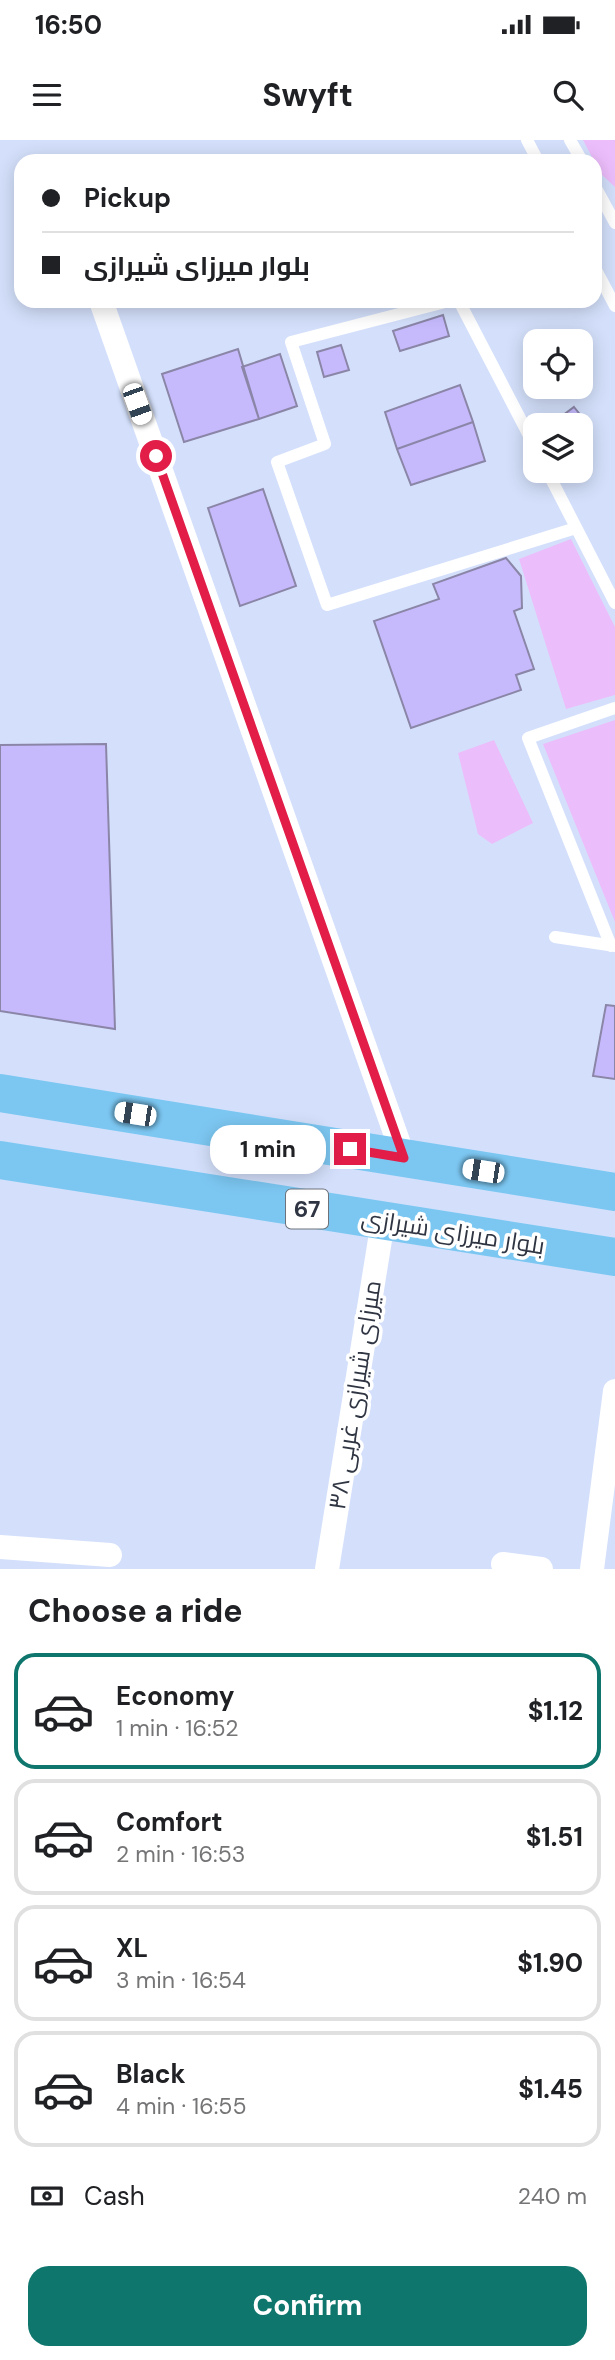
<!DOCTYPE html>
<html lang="en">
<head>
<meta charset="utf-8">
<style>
	:root { --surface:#fff; --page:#f6f6f6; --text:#202124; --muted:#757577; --line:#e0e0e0; --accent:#0f766e }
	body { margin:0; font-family:"DM Sans",Cairo,sans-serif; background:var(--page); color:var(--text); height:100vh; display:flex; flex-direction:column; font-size:26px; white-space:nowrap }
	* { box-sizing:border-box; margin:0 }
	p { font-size:23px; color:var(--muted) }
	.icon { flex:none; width:38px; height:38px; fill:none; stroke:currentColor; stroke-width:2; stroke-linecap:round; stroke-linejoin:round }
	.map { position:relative; height:1429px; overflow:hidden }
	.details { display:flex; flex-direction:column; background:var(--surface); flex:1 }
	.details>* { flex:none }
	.top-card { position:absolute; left:14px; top:14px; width:588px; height:154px; border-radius:21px; box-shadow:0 4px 18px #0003; display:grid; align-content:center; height:154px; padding:0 28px; background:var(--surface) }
	.controls { position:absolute; left:523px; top:189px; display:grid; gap:14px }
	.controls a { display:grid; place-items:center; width:70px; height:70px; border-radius:14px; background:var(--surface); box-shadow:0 4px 18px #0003; font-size:35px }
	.end { position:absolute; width:32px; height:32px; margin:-16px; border:9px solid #e11d48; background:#fff; box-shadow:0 0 0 4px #fff }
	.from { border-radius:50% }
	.bubble { position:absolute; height:49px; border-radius:21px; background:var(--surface); box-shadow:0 4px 18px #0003; font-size:23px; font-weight:700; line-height:49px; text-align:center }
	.car { position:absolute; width:21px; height:42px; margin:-21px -10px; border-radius:9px; box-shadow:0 0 5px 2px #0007; background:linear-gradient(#fff 24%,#345 0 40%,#fff 0 76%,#345 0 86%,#fff 0) }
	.top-card b { display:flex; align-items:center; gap:24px; height:66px; font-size:26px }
	.top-card b+b { border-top:2px solid var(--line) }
	.top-card i { width:18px; height:18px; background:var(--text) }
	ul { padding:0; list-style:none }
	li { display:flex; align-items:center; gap:21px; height:116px; margin:0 14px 10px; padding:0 14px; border:4px solid var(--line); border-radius:21px }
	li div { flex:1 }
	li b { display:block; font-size:26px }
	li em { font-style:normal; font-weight:700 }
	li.current { border-color:var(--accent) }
	li>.icon { width:63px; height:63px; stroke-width:1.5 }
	h2 { padding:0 28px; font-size:32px; line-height:84px }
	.pay { display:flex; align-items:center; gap:18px; height:77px; padding:0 28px; font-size:26px }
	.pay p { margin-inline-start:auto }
	.primary-button { display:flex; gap:14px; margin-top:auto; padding:14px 28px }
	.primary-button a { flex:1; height:80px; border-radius:21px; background:var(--accent); color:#fff; font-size:28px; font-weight:700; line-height:80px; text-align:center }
	.status { display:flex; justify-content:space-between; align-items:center; height:49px; padding:0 35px; background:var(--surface); direction:ltr }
	.status svg { height:19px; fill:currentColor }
	header { display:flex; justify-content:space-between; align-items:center; height:91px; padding:0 28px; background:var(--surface); font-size:32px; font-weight:700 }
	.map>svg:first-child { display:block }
</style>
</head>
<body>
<div class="status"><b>16:50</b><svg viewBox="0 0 49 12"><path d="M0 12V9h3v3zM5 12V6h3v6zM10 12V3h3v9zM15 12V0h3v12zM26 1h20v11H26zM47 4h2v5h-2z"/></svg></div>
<header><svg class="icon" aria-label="menu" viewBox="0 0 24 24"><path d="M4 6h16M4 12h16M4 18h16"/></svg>Swyft<svg class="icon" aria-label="search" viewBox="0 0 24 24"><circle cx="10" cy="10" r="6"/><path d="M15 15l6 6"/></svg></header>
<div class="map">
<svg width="615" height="1429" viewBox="0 0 615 1429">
	<rect width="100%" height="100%" fill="#d4e0fb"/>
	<path fill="#ecbdfb" d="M583 0H615V47L601 34Z
		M571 399 615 487V555L566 569 519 419Z
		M615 580V782L543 604Z
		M494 600 533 683 492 704 478 694 458 613Z"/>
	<path fill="#c6bafd" stroke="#8b86a7" stroke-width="2" d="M443 175 449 196 400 211 393 191Z
		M341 205 349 230 324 237 317 212Z
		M238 209 259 279 184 302 162 234Z
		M280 214 297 266 259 279 242 227Z
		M460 245 473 282 397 309 385 272Z
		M574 267 586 282 581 285H569L562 276Z
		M473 282 485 321 411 345 397 309Z
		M263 349 296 446 240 466 208 368Z
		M506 418 521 436 522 468 514 471 534 529 516 535 521 550 411 588 374 481 439 459 433 444Z
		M106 604 115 889 0 871V605Z
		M606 865 615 866V939L593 936Z"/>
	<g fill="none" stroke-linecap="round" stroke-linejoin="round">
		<path stroke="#fff" stroke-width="12" d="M527 0 538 21
			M570 0 582 21
			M595 46 615 83
			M595 128 615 166
			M449 161 291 202 325 304 277 322 327 465 576 388
			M459 161 536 309
			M547 331 615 463
			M555 797 615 806
			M611 806 528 598 615 568"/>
		<path stroke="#fff" stroke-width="24" d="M101 161 404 1018
			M0 1407 110 1415
			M503 1424 541 1429
			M327 1429 383 1081
			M592 1429 615 1251"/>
		<path stroke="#7cc7f2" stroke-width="38" d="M0 953 615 1052
			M0 1020 615 1117"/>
	</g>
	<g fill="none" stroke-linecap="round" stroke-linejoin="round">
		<path stroke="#e11d48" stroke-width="9" d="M156 316 404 1018 350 1009"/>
	</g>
	<g text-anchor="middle" stroke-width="7" stroke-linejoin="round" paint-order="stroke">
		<rect fill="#fff" stroke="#6d727b" stroke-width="2" x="286" y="1049.5" width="42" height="39" rx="5"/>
		<g font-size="23" font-weight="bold" fill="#2f3542">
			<text x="307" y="1077">67</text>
		</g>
		<g font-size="24" fill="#2f3542" stroke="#fff">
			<text transform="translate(453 1092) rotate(9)" y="8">بلوار میرزای شیرازی</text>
			<text transform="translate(355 1255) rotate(-81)" y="8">میرزای شیرازی غربی ۳۸</text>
		</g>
	</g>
</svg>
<div class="controls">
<a><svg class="icon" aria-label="locate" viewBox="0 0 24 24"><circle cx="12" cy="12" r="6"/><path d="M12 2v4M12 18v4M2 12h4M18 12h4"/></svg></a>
<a><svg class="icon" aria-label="layers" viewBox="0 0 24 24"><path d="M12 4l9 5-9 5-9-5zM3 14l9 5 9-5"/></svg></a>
</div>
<i class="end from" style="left:156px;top:316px"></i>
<i class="end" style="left:350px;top:1009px"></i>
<div class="bubble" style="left:210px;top:985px;width:116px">1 min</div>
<i class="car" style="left:137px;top:264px;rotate:160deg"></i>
<i class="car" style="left:135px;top:974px;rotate:279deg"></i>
<i class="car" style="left:483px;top:1031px;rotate:279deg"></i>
<div class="top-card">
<b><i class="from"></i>Pickup</b>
<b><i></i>بلوار میرزای شیرازی</b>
</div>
</div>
<section class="details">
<h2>Choose a ride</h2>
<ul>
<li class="current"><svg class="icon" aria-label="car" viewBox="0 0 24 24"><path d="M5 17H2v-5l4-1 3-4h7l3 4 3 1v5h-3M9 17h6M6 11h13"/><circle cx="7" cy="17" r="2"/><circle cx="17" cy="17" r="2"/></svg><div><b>Economy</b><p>1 min · 16:52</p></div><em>$1.12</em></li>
<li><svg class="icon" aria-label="car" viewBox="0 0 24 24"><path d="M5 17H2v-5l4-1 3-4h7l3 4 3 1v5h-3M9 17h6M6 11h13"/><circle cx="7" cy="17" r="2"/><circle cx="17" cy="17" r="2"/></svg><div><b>Comfort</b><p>2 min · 16:53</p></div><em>$1.51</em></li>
<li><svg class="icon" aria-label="car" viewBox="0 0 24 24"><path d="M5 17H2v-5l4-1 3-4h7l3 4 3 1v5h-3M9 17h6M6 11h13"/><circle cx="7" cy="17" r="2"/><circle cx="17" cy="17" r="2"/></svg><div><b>XL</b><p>3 min · 16:54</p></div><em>$1.90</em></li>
<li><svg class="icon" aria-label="car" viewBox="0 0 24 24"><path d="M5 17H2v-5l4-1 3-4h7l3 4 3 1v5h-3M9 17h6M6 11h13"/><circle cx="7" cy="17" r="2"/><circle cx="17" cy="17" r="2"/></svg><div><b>Black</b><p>4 min · 16:55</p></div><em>$1.45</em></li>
</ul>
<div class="pay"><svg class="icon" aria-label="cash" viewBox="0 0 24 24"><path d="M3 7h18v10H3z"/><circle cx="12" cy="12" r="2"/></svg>Cash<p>240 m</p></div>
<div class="primary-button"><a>Confirm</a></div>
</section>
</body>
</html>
